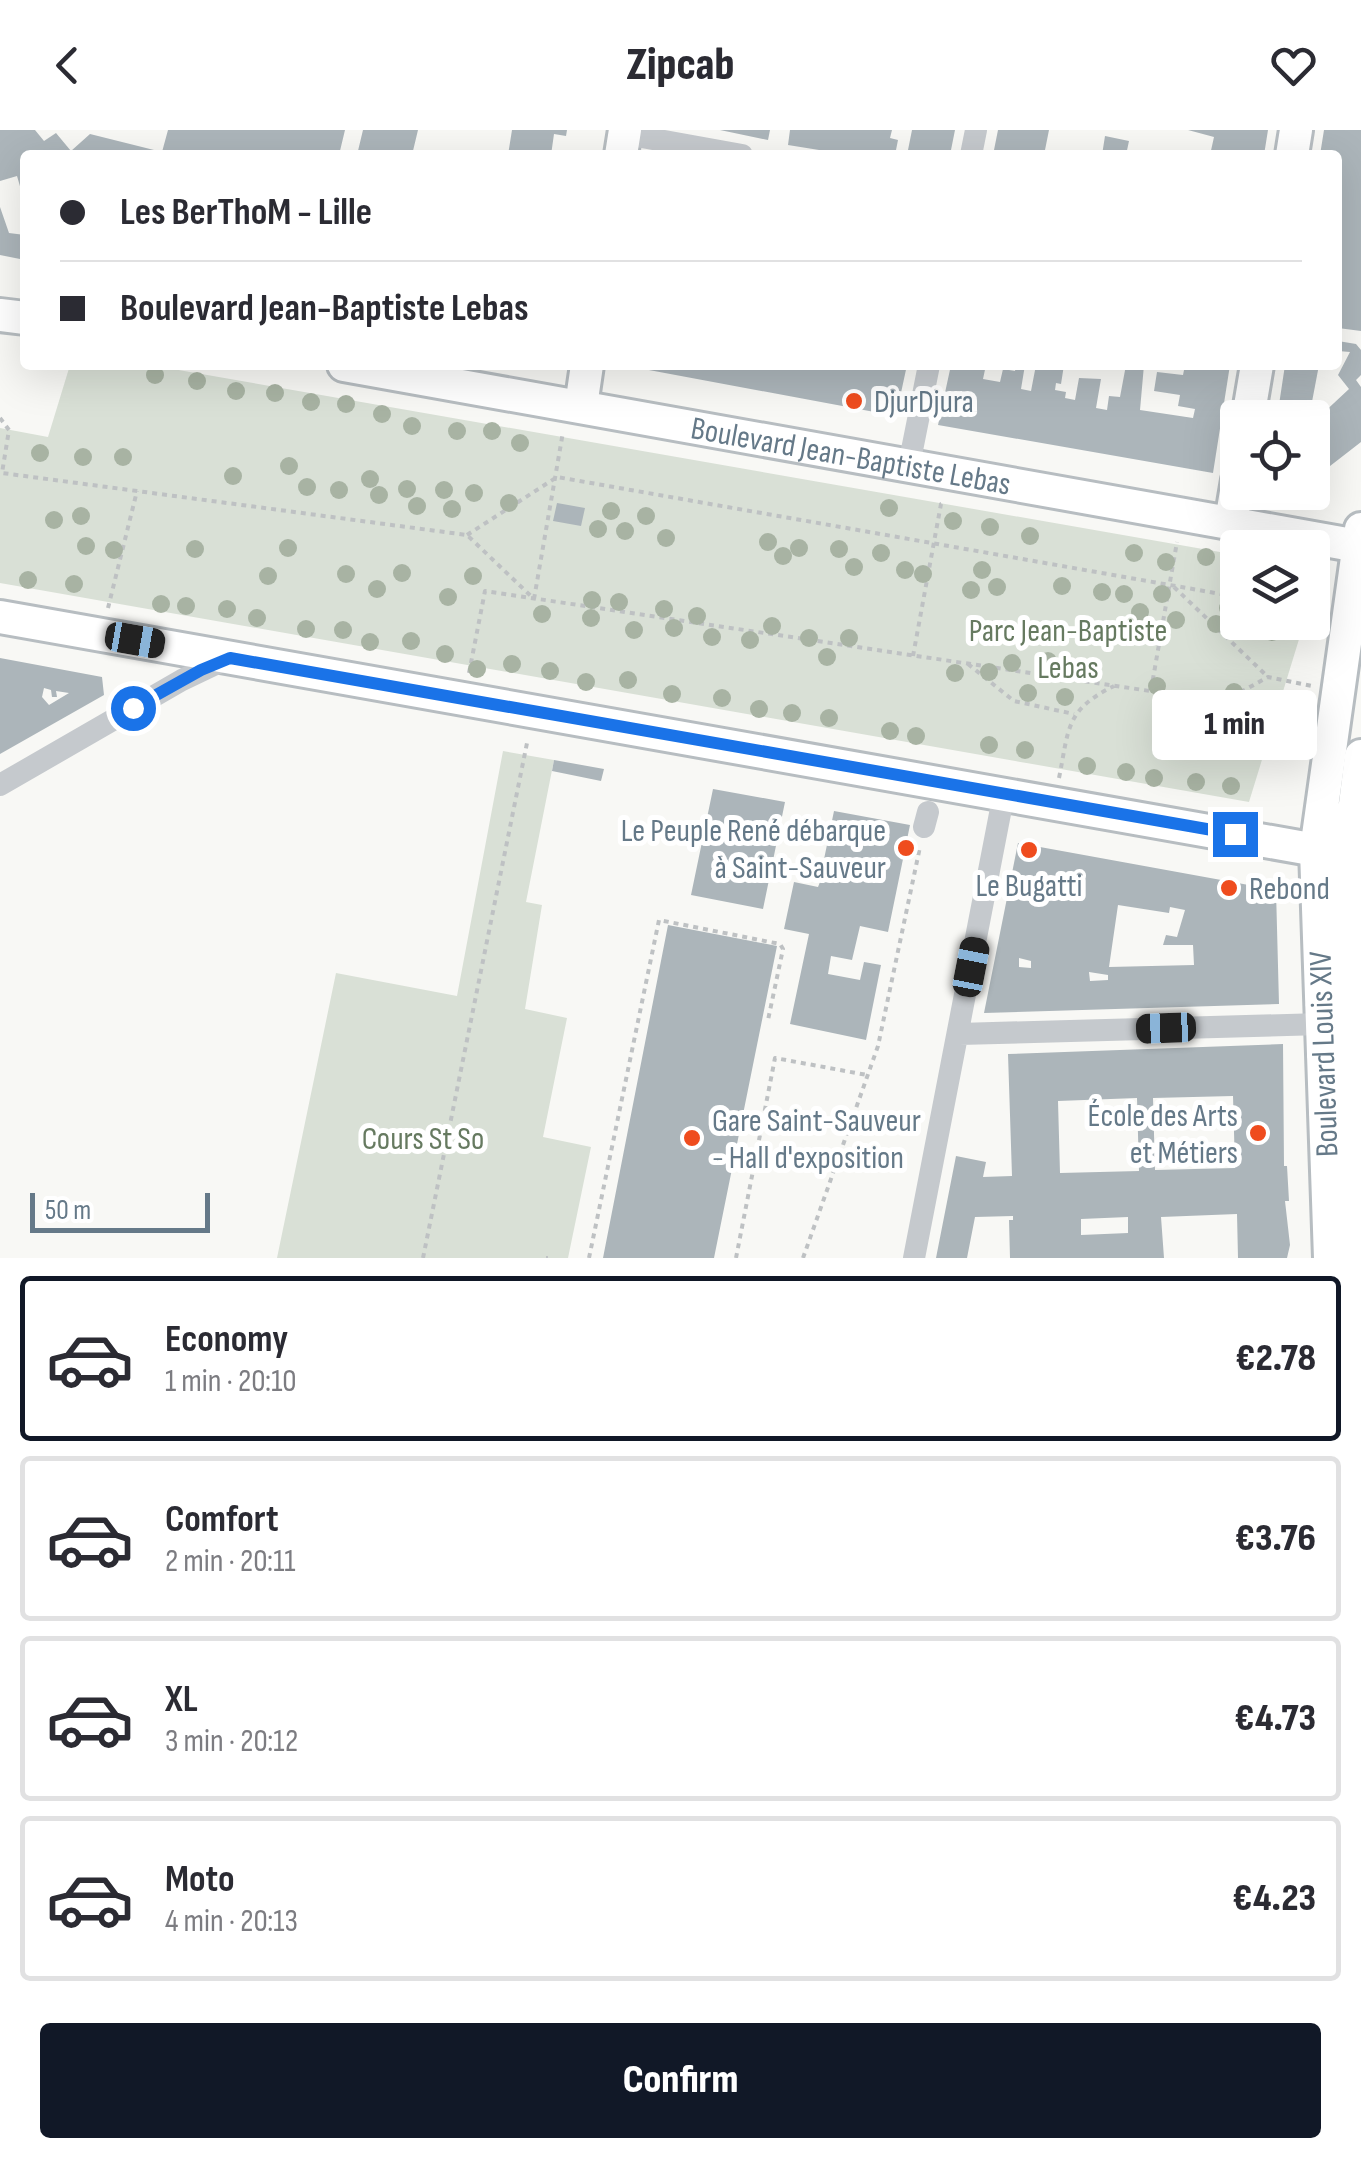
<!DOCTYPE html>
<html lang="en">
<head>
<meta charset="utf-8">
<style>
	:root { --surface:#fff; --page:#f2f2f3; --text:#2b2b33; --muted:#7c7c81; --line:#e1e1e2; --accent:#111827 }
	body { margin:0; font-family:"Sofia Sans Condensed",sans-serif; background:var(--page); color:var(--text); height:100vh; display:flex; flex-direction:column; font-size:38px; white-space:nowrap }
	* { box-sizing:border-box; margin:0 }
	p { font-size:32px; color:var(--muted) }
	.icon { flex:none; width:55px; height:55px; fill:none; stroke:currentColor; stroke-width:2; stroke-linecap:round; stroke-linejoin:round }
	.map { position:relative; height:1128px; overflow:hidden }
	.side { display:flex; flex-direction:column; background:var(--surface); flex:1 }
	.side>* { flex:none }
	.guide { position:absolute; left:20px; top:20px; width:1322px; height:220px; border-radius:10px; box-shadow:0 10px 40px #0002; display:grid; align-content:center; height:220px; padding:0 40px; background:var(--surface) }
	.buttons { position:absolute; left:1220px; top:270px; display:grid; gap:20px }
	.buttons a { display:grid; place-items:center; width:110px; height:110px; border-radius:10px; background:var(--surface); box-shadow:0 10px 40px #0002; font-size:50px }
	.scale { position:absolute; left:30px; bottom:25px; width:180px; box-sizing:border-box; padding-left:10px; border:5px solid #657988; border-top:0; font-size:28px; line-height:35px; white-space:nowrap; color:#657988; -webkit-text-stroke:8px #fff; paint-order:stroke }
	.end { position:absolute; width:45px; height:45px; margin:-22px; border:12px solid #1a73e8; background:#fff; box-shadow:0 0 0 5px #fff }
	.from { border-radius:50% }
	.bubble { position:absolute; height:70px; border-radius:10px; background:var(--surface); box-shadow:0 10px 40px #0002; font-size:32px; font-weight:800; line-height:70px; text-align:center }
	.car { position:absolute; width:30px; height:60px; margin:-30px -15px; border-radius:12px; box-shadow:0 0 8px 2px #0007; background:linear-gradient(#222 24%,#8ab4d8 0 40%,#222 0 76%,#8ab4d8 0 86%,#222 0) }
	.guide b { display:flex; align-items:center; gap:35px; height:95px; font-size:38px }
	.guide b+b { border-top:2px solid var(--line) }
	.guide i { width:25px; height:25px; background:var(--text) }
	ul { padding:18px 0 0; list-style:none }
	li { display:flex; align-items:center; gap:30px; height:165px; margin:0 20px 15px; padding:0 20px; border:5px solid var(--line); border-radius:10px }
	li div { flex:1 }
	li b { display:block; font-size:38px }
	li em { font-style:normal; font-weight:800 }
	li.current { border-color:var(--accent) }
	li>.icon { width:90px; height:90px; stroke-width:1.5 }
	.button { display:flex; gap:20px; margin-top:auto; padding:20px 40px }
	.button a { flex:1; height:115px; border-radius:10px; background:var(--accent); color:#fff; font-size:40px; font-weight:800; line-height:115px; text-align:center }
	header { display:flex; justify-content:space-between; align-items:center; height:130px; padding:0 40px; background:var(--surface); font-size:45px; font-weight:800 }
	.map>svg:first-child { display:block }
</style>
</head>
<body>
<header><svg class="icon" aria-label="back" viewBox="0 0 24 24"><path d="M15 5l-7 7 7 7"/></svg>Zipcab<svg class="icon" aria-label="heart" viewBox="0 0 24 24"><path d="M12 20l-8-8c-3-5 5-10 8-4 3-6 11-1 8 4z"/></svg></header>
<div class="map">
<svg width="1361" height="1128" viewBox="0 0 1361 1128">
	<rect width="100%" height="100%" fill="#f8f8f5"/>
	<path fill="#d9e0d6" d="M70 235H150L1237 425 1238 492 1304 493 1249 672 0 453V298L48 307Z
		M503 621 554 630 526 772 542 775 525 879 567 888 543 1007 591 1017 568 1128H277L336 843 457 866Z"/>
	<path fill="#acb5ba" fill-rule="evenodd" d="M0 0H35L44 11 56 3 71 21 90 4 162 22 168 0H345L339 25 309 21 307 25H25L24 70 17 46 0 51Z
		M363 0H418L412 25H357Z
		M512 0H567L566 6 554 4 551 25H508Z
		M720 0H770L768 10Z
		M790 0H892L890 8 898 10 895 25H850L788 15Z
		M912 0H955L950 25H907Z
		M998 0H1049L1044 25H993Z
		M1188 0H1268L1264 25H1210L1214 7Z
		M1324 0H1361V201L1338 198V25H1320Z
		M1105 6 1129 11 1126 25H1102Z
		M0 77 9 103 25 105V130L0 125Z
		M1338 211 1356 214 1361 220V245L1356 250 1361 257V312L1312 350V288H1277L1285 235H1319L1311 277 1319 287 1349 259 1338 245 1350 222 1338 221Z
		M622 235 812 236 907 235 896 286Z
		M951 235H986L983 249 1000 252 1003 239 1015 241 1016 235H1025L1021 259 1031 261 1036 235H1064L1061 254 1056 253 1055 260 1066 262 1065 268 1075 270 1079 248 1101 249 1096 278 1107 280 1109 266 1120 267 1126 235H1144L1140 280 1193 288 1195 279 1178 276 1180 265 1154 261 1157 242 1183 245 1185 235H1230L1213 343 938 295Z
		M557 373 585 378 581 396 553 391Z
		M0 528 102 547 104 565 0 624ZM44 558 51 560 52 567H57L56 561 69 563 49 575 42 567Z
		M554 630 604 639 601 651 552 641Z
		M713 659 785 672 763 779 691 765Z
		M834 681 910 695 888 802 860 796 852 830 831 826 828 844 860 850 864 832 881 835 866 910 790 894 809 804 784 799 794 752 818 757 820 752 824 753 828 735 823 734Z
		M1018 713 1276 760 1279 874 984 883ZM1118 775 1169 783 1170 777 1185 780 1177 807 1166 805 1163 815H1193L1194 835 1109 837ZM1019 828 1031 831V838L1019 837ZM1089 842 1108 845V850L1090 851Z
		M668 795 777 816 714 1128H603Z
		M1283 914 1284 1036H1287L1289 1071H1285L1290 1115 1287 1128H1238L1237 1084 1161 1087 1164 1128H1010L1009 1090H1013V1086L975 1087 967 1128H936L956 1026 986 1032 983 1047 1012 1046 1008 924ZM1233 966 1235 1038 1155 1040 1153 968ZM1137 968 1139 1041 1060 1043 1058 971ZM1128 1087V1103L1081 1105V1089Z"/>
	<g fill="none" stroke-linecap="round" stroke-linejoin="round">
		<defs>
			<g id="secondary">
				<path d="M621 25 625 0"/>
				<path d="M1292 25 1296 0"/>
				<path d="M0 185 25 188"/>
				<path id="s1" d="M344 235 1358 416"/>
				<path d="M581 276 587 235"/>
				<path d="M1248 288 1257 235"/>
				<path d="M1231 392 1238 350"/>
				<path d="M0 487 1316 720 1337 712 1351 683"/>
				<path d="M1330 1128 1316 720 1361 399"/>
				<path d="M1358 1128 1345 755 1361 626"/>
			</g>
		</defs>
		<use href="#secondary" stroke="#b7bdc1" stroke-width="38"/>
		<path stroke="#bec1c3" stroke-width="4" stroke-dasharray="5 5" stroke-linecap="butt" d="M0 288 9 300 2 343 467 405 534 469
			M467 405 557 347 1238 467
			M1174 457 1268 547
			M534 469 563 302
			M108 478 137 361
			M913 526 941 374 946 372
			M968 534 1014 571 1074 584
			M469 543 485 461 1223 572 1268 547 1312 556
			M1151 560 1177 412
			M1059 648C1069 599 1065 580 1114 556
			M423 1128 527 613
			M546 1128H548
			M589 1128 659 790 780 814 783 819 768 890
			M736 1128 775 928 867 945
			M803 1128 878 916 920 717"/>
		<path stroke="#c5c9cd" stroke-width="22" d="M625 4 742 25
			M971 25 976 0
			M909 335 929 235
			M0 655 182 550 228 528
			M924 697 928 682
			M959 904 1322 894
			M914 1128 1004 663"/>
		<use href="#secondary" stroke="#fff" stroke-width="32"/>
	</g>
	<g fill="#a8b3a3">
		<circle cx="155" cy="245" r="9"/>
		<circle cx="197" cy="251" r="9"/>
		<circle cx="236" cy="261" r="9"/>
		<circle cx="275" cy="263" r="9"/>
		<circle cx="311" cy="272" r="9"/>
		<circle cx="346" cy="274" r="9"/>
		<circle cx="382" cy="284" r="9"/>
		<circle cx="412" cy="296" r="9"/>
		<circle cx="457" cy="301" r="9"/>
		<circle cx="492" cy="301" r="9"/>
		<circle cx="520" cy="313" r="9"/>
		<circle cx="40" cy="323" r="9"/>
		<circle cx="83" cy="327" r="9"/>
		<circle cx="123" cy="327" r="9"/>
		<circle cx="289" cy="336" r="9"/>
		<circle cx="233" cy="346" r="9"/>
		<circle cx="370" cy="349" r="9"/>
		<circle cx="307" cy="357" r="9"/>
		<circle cx="407" cy="359" r="9"/>
		<circle cx="339" cy="360" r="9"/>
		<circle cx="444" cy="360" r="9"/>
		<circle cx="474" cy="363" r="9"/>
		<circle cx="379" cy="365" r="9"/>
		<circle cx="509" cy="373" r="9"/>
		<circle cx="417" cy="376" r="9"/>
		<circle cx="889" cy="378" r="9"/>
		<circle cx="452" cy="379" r="9"/>
		<circle cx="611" cy="381" r="9"/>
		<circle cx="81" cy="386" r="9"/>
		<circle cx="646" cy="386" r="9"/>
		<circle cx="54" cy="390" r="9"/>
		<circle cx="953" cy="391" r="9"/>
		<circle cx="990" cy="397" r="9"/>
		<circle cx="598" cy="399" r="9"/>
		<circle cx="625" cy="401" r="9"/>
		<circle cx="1030" cy="406" r="9"/>
		<circle cx="666" cy="408" r="9"/>
		<circle cx="768" cy="412" r="9"/>
		<circle cx="86" cy="416" r="9"/>
		<circle cx="288" cy="418" r="9"/>
		<circle cx="799" cy="418" r="9"/>
		<circle cx="195" cy="419" r="9"/>
		<circle cx="839" cy="419" r="9"/>
		<circle cx="114" cy="420" r="9"/>
		<circle cx="881" cy="423" r="9"/>
		<circle cx="1134" cy="423" r="9"/>
		<circle cx="783" cy="426" r="9"/>
		<circle cx="1206" cy="427" r="9"/>
		<circle cx="1166" cy="432" r="9"/>
		<circle cx="854" cy="437" r="9"/>
		<circle cx="905" cy="440" r="9"/>
		<circle cx="982" cy="440" r="9"/>
		<circle cx="402" cy="443" r="9"/>
		<circle cx="346" cy="444" r="9"/>
		<circle cx="923" cy="444" r="9"/>
		<circle cx="268" cy="446" r="9"/>
		<circle cx="473" cy="446" r="9"/>
		<circle cx="28" cy="450" r="9"/>
		<circle cx="74" cy="454" r="9"/>
		<circle cx="1062" cy="456" r="9"/>
		<circle cx="997" cy="457" r="9"/>
		<circle cx="377" cy="459" r="9"/>
		<circle cx="971" cy="460" r="9"/>
		<circle cx="1102" cy="462" r="9"/>
		<circle cx="1124" cy="464" r="9"/>
		<circle cx="1162" cy="464" r="9"/>
		<circle cx="448" cy="467" r="9"/>
		<circle cx="592" cy="470" r="9"/>
		<circle cx="619" cy="472" r="9"/>
		<circle cx="161" cy="474" r="9"/>
		<circle cx="186" cy="476" r="9"/>
		<circle cx="1228" cy="478" r="9"/>
		<circle cx="227" cy="479" r="9"/>
		<circle cx="664" cy="479" r="9"/>
		<circle cx="1140" cy="482" r="9"/>
		<circle cx="542" cy="484" r="9"/>
		<circle cx="697" cy="486" r="9"/>
		<circle cx="257" cy="488" r="9"/>
		<circle cx="591" cy="488" r="9"/>
		<circle cx="1176" cy="490" r="9"/>
		<circle cx="1216" cy="494" r="9"/>
		<circle cx="772" cy="496" r="9"/>
		<circle cx="674" cy="498" r="9"/>
		<circle cx="306" cy="499" r="9"/>
		<circle cx="343" cy="500" r="9"/>
		<circle cx="634" cy="500" r="9"/>
		<circle cx="1272" cy="502" r="9"/>
		<circle cx="712" cy="507" r="9"/>
		<circle cx="809" cy="508" r="9"/>
		<circle cx="849" cy="508" r="9"/>
		<circle cx="750" cy="510" r="9"/>
		<circle cx="411" cy="511" r="9"/>
		<circle cx="370" cy="512" r="9"/>
		<circle cx="445" cy="524" r="9"/>
		<circle cx="827" cy="527" r="9"/>
		<circle cx="1048" cy="531" r="9"/>
		<circle cx="1012" cy="533" r="9"/>
		<circle cx="512" cy="534" r="9"/>
		<circle cx="1081" cy="537" r="9"/>
		<circle cx="477" cy="539" r="9"/>
		<circle cx="550" cy="541" r="9"/>
		<circle cx="989" cy="542" r="9"/>
		<circle cx="955" cy="543" r="9"/>
		<circle cx="628" cy="550" r="9"/>
		<circle cx="586" cy="552" r="9"/>
		<circle cx="1157" cy="556" r="9"/>
		<circle cx="1234" cy="562" r="9"/>
		<circle cx="1028" cy="563" r="9"/>
		<circle cx="672" cy="564" r="9"/>
		<circle cx="1065" cy="567" r="9"/>
		<circle cx="722" cy="568" r="9"/>
		<circle cx="1175" cy="578" r="9"/>
		<circle cx="759" cy="579" r="9"/>
		<circle cx="792" cy="583" r="9"/>
		<circle cx="829" cy="588" r="9"/>
		<circle cx="1285" cy="594" r="9"/>
		<circle cx="890" cy="601" r="9"/>
		<circle cx="916" cy="606" r="9"/>
		<circle cx="989" cy="615" r="9"/>
		<circle cx="1025" cy="620" r="9"/>
		<circle cx="1087" cy="636" r="9"/>
		<circle cx="1126" cy="642" r="9"/>
		<circle cx="1154" cy="648" r="9"/>
		<circle cx="1196" cy="652" r="9"/>
		<circle cx="1231" cy="656" r="9"/>
	</g>
	<g fill="none" stroke-linecap="round" stroke-linejoin="round">
		<path stroke="#1a73e8" stroke-width="12" d="M133 578 201 540 230 528 1235 704"/>
	</g>
	<g fill="#ef4c1e" stroke="#fff" stroke-width="4">
		<circle cx="854" cy="271" r="10"/>
		<circle cx="906" cy="718" r="10"/>
		<circle cx="1029" cy="720" r="10"/>
		<circle cx="1229" cy="758" r="10"/>
		<circle cx="1258" cy="1003" r="10"/>
		<circle cx="692" cy="1008" r="10"/>
	</g>
	<g text-anchor="middle" stroke-width="10" stroke-linejoin="round" paint-order="stroke">
		<g font-size="32" fill="#657988" stroke="#fff" text-anchor="start">
			<text x="874" y="282">DjurDjura</text>
			<text x="886" y="711" text-anchor="end">Le Peuple René débarque<tspan x="886" dy="37">à Saint-Sauveur</tspan></text>
			<text x="1029" y="766" text-anchor="middle">Le Bugatti</text>
			<text x="1249" y="769">Rebond</text>
			<text x="1238" y="996" text-anchor="end">École des Arts<tspan x="1238" dy="37">et Métiers</tspan></text>
			<text x="712" y="1001">Gare Saint-Sauveur<tspan x="712" dy="37">- Hall d'exposition</tspan></text>
		</g>
		<g font-size="32" fill="#657988" stroke="#fff">
			<text dy="11" stroke="none"><textPath href="#s1" startOffset="515">Boulevard Jean-Baptiste Lebas</textPath></text>
			<text transform="translate(1323 924) rotate(-92)" y="11">Boulevard Louis XIV</text>
		</g>
		<g font-size="32" fill="#667a60" stroke="#fff">
			<text x="1068" y="511">Parc Jean-Baptiste<tspan x="1068" dy="37">Lebas</tspan></text>
			<text x="423" y="1019">Cours St So</text>
		</g>
	</g>
</svg>
<div class="buttons">
<a><svg class="icon" aria-label="locate" viewBox="0 0 24 24"><circle cx="12" cy="12" r="6"/><path d="M12 2v4M12 18v4M2 12h4M18 12h4"/></svg></a>
<a><svg class="icon" aria-label="layers" viewBox="0 0 24 24"><path d="M12 4l9 5-9 5-9-5zM3 14l9 5 9-5"/></svg></a>
</div>
<div class="scale">50 m</div>
<i class="end from" style="left:133px;top:578px"></i>
<i class="end" style="left:1235px;top:704px"></i>
<div class="bubble" style="left:1152px;top:560px;width:165px">1 min</div>
<i class="car" style="left:135px;top:510px;rotate:100deg"></i>
<i class="car" style="left:971px;top:837px;rotate:11deg"></i>
<i class="car" style="left:1166px;top:898px;rotate:268deg"></i>
<div class="guide">
<b><i class="from"></i>Les BerThoM - Lille</b>
<b><i></i>Boulevard Jean-Baptiste Lebas</b>
</div>
</div>
<section class="side">
<ul>
<li class="current"><svg class="icon" aria-label="car" viewBox="0 0 24 24"><path d="M5 17H2v-5l4-1 3-4h7l3 4 3 1v5h-3M9 17h6M6 11h13"/><circle cx="7" cy="17" r="2"/><circle cx="17" cy="17" r="2"/></svg><div><b>Economy</b><p>1 min · 20:10</p></div><em>€2.78</em></li>
<li><svg class="icon" aria-label="car" viewBox="0 0 24 24"><path d="M5 17H2v-5l4-1 3-4h7l3 4 3 1v5h-3M9 17h6M6 11h13"/><circle cx="7" cy="17" r="2"/><circle cx="17" cy="17" r="2"/></svg><div><b>Comfort</b><p>2 min · 20:11</p></div><em>€3.76</em></li>
<li><svg class="icon" aria-label="car" viewBox="0 0 24 24"><path d="M5 17H2v-5l4-1 3-4h7l3 4 3 1v5h-3M9 17h6M6 11h13"/><circle cx="7" cy="17" r="2"/><circle cx="17" cy="17" r="2"/></svg><div><b>XL</b><p>3 min · 20:12</p></div><em>€4.73</em></li>
<li><svg class="icon" aria-label="car" viewBox="0 0 24 24"><path d="M5 17H2v-5l4-1 3-4h7l3 4 3 1v5h-3M9 17h6M6 11h13"/><circle cx="7" cy="17" r="2"/><circle cx="17" cy="17" r="2"/></svg><div><b>Moto</b><p>4 min · 20:13</p></div><em>€4.23</em></li>
</ul>
<div class="button"><a>Confirm</a></div>
</section>
</body>
</html>
